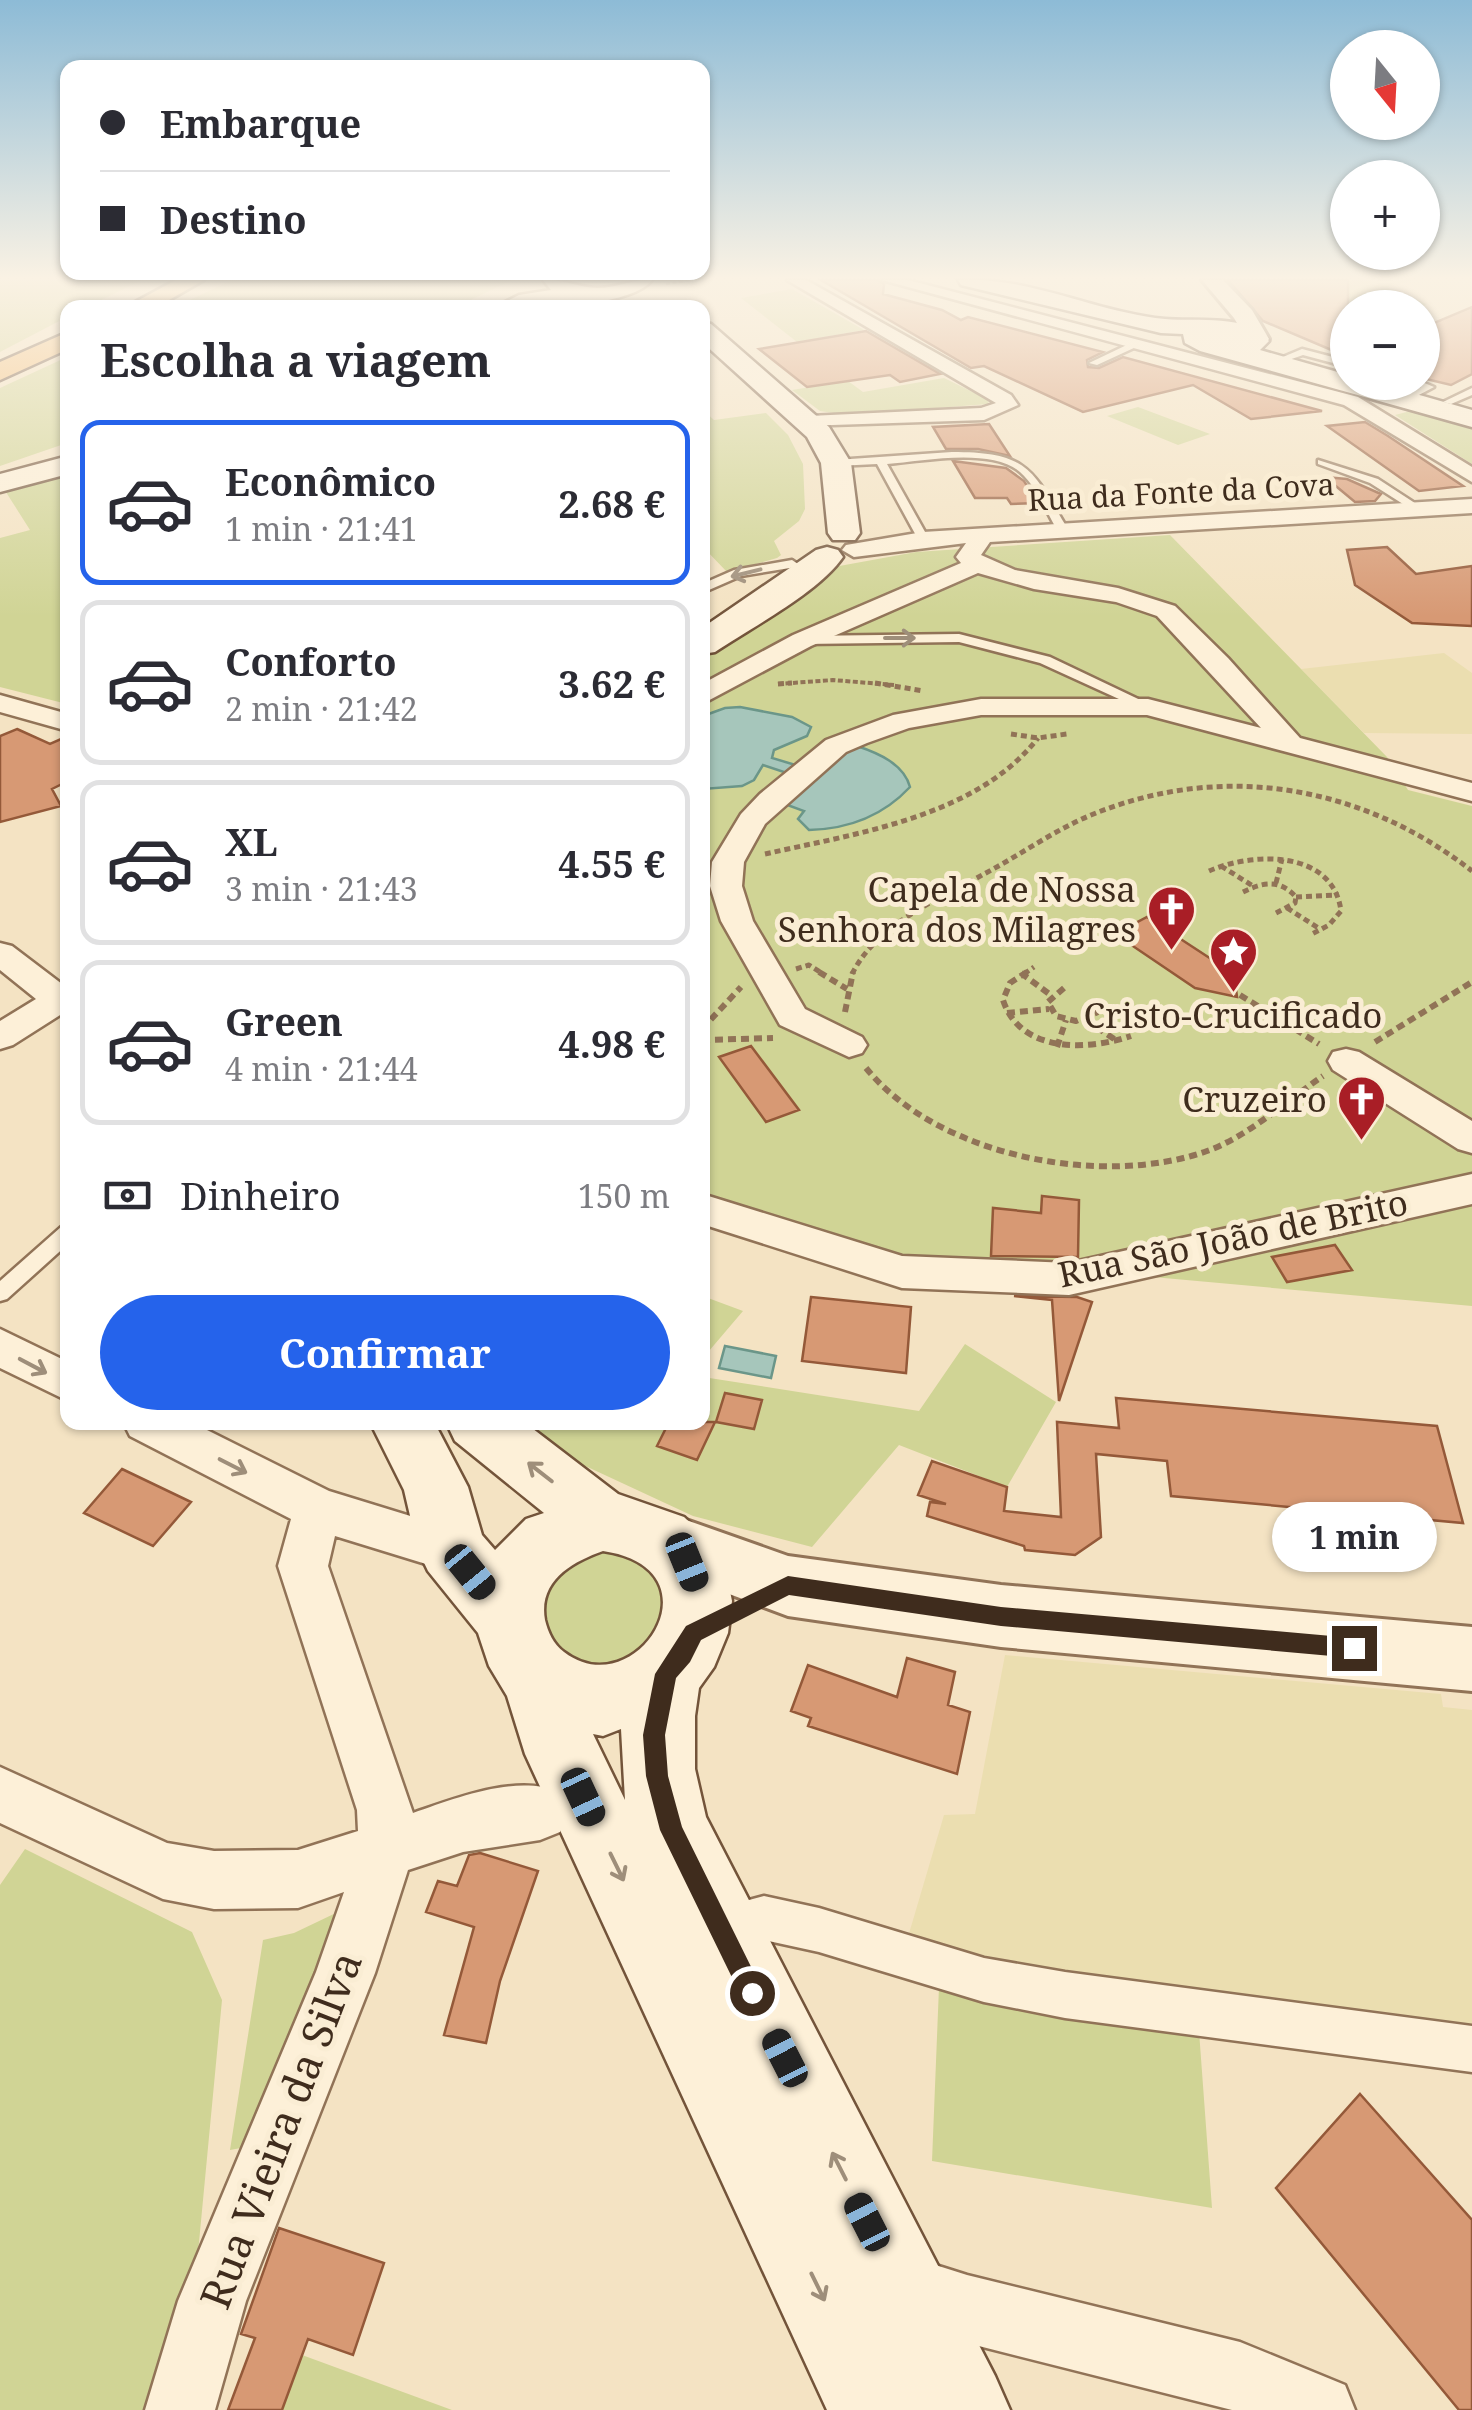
<!DOCTYPE html>
<html lang="pt">
<head>
<meta charset="utf-8">
<style>
	:root { --surface:#fff; --page:#f2f2f3; --text:#2b2b33; --muted:#7c7c81; --line:#e1e1e2; --accent:#2563eb }
	body { margin:0; font-family:"Noto Serif",serif; background:var(--page); color:var(--text); height:100vh; display:flex; flex-direction:column; font-size:38px; white-space:nowrap }
	* { box-sizing:border-box; margin:0 }
	p { font-size:32px; color:var(--muted) }
	.icon { flex:none; width:55px; height:55px; fill:none; stroke:currentColor; stroke-width:2; stroke-linecap:round; stroke-linejoin:round }
	.map { position:relative; flex:1; overflow:hidden }
	.sheet { position:absolute; left:60px; top:300px; width:650px; height:1130px; display:flex; flex-direction:column; background:var(--surface); border-radius:20px; box-shadow:0 2px 8px #0004 }
	.sheet>* { flex:none }
	.top-card { position:absolute; left:60px; top:60px; width:650px; height:220px; border-radius:20px; box-shadow:0 2px 8px #0004; display:grid; align-content:center; height:220px; padding:0 40px; background:var(--surface) }
	.needle { width:65px; rotate:162deg }
	.buttons { position:absolute; left:1330px; top:30px; display:grid; gap:20px }
	.buttons a { display:grid; place-items:center; width:110px; height:110px; border-radius:50%; background:var(--surface); box-shadow:0 2px 8px #0004; font-size:50px }
	.end { position:absolute; width:45px; height:45px; margin:-22px; border:12px solid #3f2c1d; background:#fff; box-shadow:0 0 0 5px #fff }
	.from { border-radius:50% }
	.bubble { position:absolute; height:70px; border-radius:35px; background:var(--surface); box-shadow:0 2px 8px #0004; font-size:32px; font-weight:700; line-height:70px; text-align:center }
	.car { position:absolute; width:30px; height:60px; margin:-30px -15px; border-radius:12px; box-shadow:0 0 8px 2px #0007; background:linear-gradient(#222 24%,#8ab4d8 0 40%,#222 0 76%,#8ab4d8 0 86%,#222 0) }
	.top-card b { display:flex; align-items:center; gap:35px; height:95px; font-size:38px }
	.top-card b+b { border-top:2px solid var(--line) }
	.top-card i { width:25px; height:25px; background:var(--text) }
	ul { padding:0; list-style:none }
	li { display:flex; align-items:center; gap:30px; height:165px; margin:0 20px 15px; padding:0 20px; border:5px solid var(--line); border-radius:20px }
	li div { flex:1 }
	li b { display:block; font-size:38px }
	li em { font-style:normal; font-weight:700 }
	li.on { border-color:var(--accent) }
	li>.icon { width:90px; height:90px; stroke-width:1.5 }
	h2 { padding:0 40px; font-size:45px; line-height:120px }
	.pay { display:flex; align-items:center; gap:25px; height:110px; padding:0 40px; font-size:38px }
	.pay p { margin-inline-start:auto }
	.cta { display:flex; gap:20px; margin-top:auto; padding:20px 40px }
	.cta a { flex:1; height:115px; border-radius:60px; background:var(--accent); color:#fff; font-size:40px; font-weight:700; line-height:115px; text-align:center }
	.map>svg:first-child { display:block }
</style>
</head>
<body>
<div class="map">
<svg width="1472" height="2410" viewBox="0 0 1472 2410">
	<rect width="100%" height="100%" fill="#f4e3c3"/>
	<path fill="#ebdeb0" d="M1444 653 1472 673V734L1364 733 1301 669Z
		M1005 1655 1441 1694 1443 1707 1472 1710V2036L905 1947 944 1815 975 1814Z"/>
	<path fill="#d0d495" d="M0 280H142L87 307 68 308 67 317 0 352Z
		M232 280H512L456 307H396L401 303 370 308 175 307Z
		M1357 280H1413L1387 287 1427 304 1422 307 1348 308 1319 286Z
		M792 289 864 330 797 342 741 298Z
		M67 357V443L0 466V388Z
		M944 378 989 400 988 404 847 415 820 411 792 390 848 381 863 392Z
		M1138 407 1210 434 1178 445 1107 416Z
		M1418 409 1472 425V464L1395 415Z
		M703 410 714 420 766 413 788 435 803 464 805 509 799 521 774 541 781 555 777 558 727 572 703 547Z
		M67 473V704L0 687V538L30 530 4 489Z
		M1170 535 1387 757 1408 790 1472 806V1306L877 1252 703 1197V655L773 613 823 569 916 552Z
		M708 1298 743 1311 703 1358V1306Z
		M965 1344 1056 1402 1007 1487 899 1445 812 1547 693 1516 566 1457 521 1423 702 1422 703 1377 919 1411Z
		M600 1551C651 1555 685 1593 651 1640 647 1646 643 1654 636 1658 626 1664 611 1667 600 1671L547 1648 539 1595 563 1564Z
		M25 1849 192 1932 222 2000 192 2316 149 2410H0V1885Z
		M361 1901 257 2145 230 2150 263 1940 294 1933Z
		M939 1987 1199 2031 1212 2208 932 2161Z
		M302 2355 452 2410H282Z"/>
	<path fill="#a6c6bb" stroke="#6b9689" stroke-width="2.5" d="M740 707 792 717 811 727 807 736 774 750 772 758 819 772 846 750 857 746C878 753 904 764 910 787 883 816 849 829 809 830L798 819 804 811 782 803 808 780 763 765 754 780 742 786 703 789V716L725 708Z
		M725 1346 776 1356 771 1378 719 1368Z"/>
	<path fill="#d79974" stroke="#945939" stroke-width="2.5" d="M821 280H878L884 284 883 294 942 310 961 320 968 317 1103 352 1087 360 1088 367 1099 368 1123 357 1322 411 1251 419 1193 385 1083 412 984 366 971 368Z
		M1228 280H1348V357L1263 321Z
		M1472 307V374L1451 385 1422 378V328Z
		M866 331 940 374 900 382 890 375 807 387 759 349Z
		M1365 422 1388 436 1463 486 1419 491 1327 426Z
		M989 424 1010 456 978 449H946L933 427Z
		M953 461 1006 468 1024 481 1038 503 1011 504 1007 498H975Z
		M1325 477 1347 479 1381 494 1375 501 1355 502Z
		M1387 547 1416 574 1472 566V626L1412 623 1355 585 1347 550Z
		M17 729 50 744 68 736V781L52 789 61 806 0 822V736Z
		M1147 917 1234 974 1237 997 1195 988 1115 934Z
		M751 1046 799 1110 766 1122 719 1057Z
		M1042 1196 1079 1200 1078 1257 991 1256 993 1208 1041 1213Z
		M1335 1245 1352 1270 1287 1282 1272 1257Z
		M1014 1296 1077 1297 1092 1302 1059 1401 1052 1300Z
		M811 1297 911 1307 906 1373 802 1361Z
		M725 1393 762 1400 754 1429 716 1422Z
		M1116 1398 1437 1426 1463 1523 1171 1496 1167 1461 1096 1454 1101 1537 1075 1555 1025 1550 1024 1546 927 1516 930 1502 946 1504 918 1495 932 1461 1007 1487 1004 1511 1061 1517 1057 1422 1119 1428Z
		M669 1422H715L697 1460 657 1446Z
		M122 1469 191 1502 153 1546 84 1513Z
		M907 1658 955 1672 948 1705 970 1712 957 1774 808 1726 811 1718 791 1711 808 1665 897 1697Z
		M480 1853 538 1871 500 1981 486 2043 444 2035 474 1927 426 1912 438 1881 457 1886 469 1855Z
		M1360 2094 1472 2220V2410H1459L1276 2188Z
		M279 2228 384 2263 353 2355 308 2339 282 2410H228L255 2338 241 2334Z"/>
	<g fill="none" stroke-linecap="round" stroke-linejoin="round">
		<defs>
			<path id="service" d="M1133 342 1136 347 1097 365 1089 363Z
				M1302 349 1348 361V367L1303 355 1283 362 1278 359Z
				M1410 382H1422L1434 387 1415 397 1410 394 1421 387Z
				M1472 388V395L1451 404 1443 402Z
				M952 452C1030 452 1032 470 1069 531L1059 533C1047 514 1038 488 1020 472 992 447 922 461 887 464L929 539 919 541 877 464 836 466 831 463 836 460Z
				M1318 460 1378 479 1424 509 1414 511 1370 483 1318 464Z
				M792 560 798 564 796 567 741 576 702 593V584L734 570Z
				M959 634 1050 657 1155 707 1143 710 1040 663 959 642 803 644 797 640 803 636Z
				M68 1224V1244L7 1299 0 1301V1281L61 1227Z"/>
			<path id="pedestrian" d="M764 1896 819 1908 984 1958 1065 1972 1472 2026V2072L1065 2018 984 2002 819 1952 764 1940 719 1949 704 1942 697 1927 704 1912Z"/>
			<path id="minor" d="M787 280H806L1011 395 1018 405 984 420 802 426V418L809 416 981 408 996 403Z
				M882 280H908L1358 397 1472 467V482L1344 405Z
				M1472 499V513L990 542 981 555 1015 570 1118 588 1175 606 1228 658 1300 738 1472 783V801L1147 715H981L909 728 867 743 846 752 765 824 744 862 742 886 753 921 805 1009 862 1037 867 1045 862 1053 849 1057 780 1025 721 921 710 886 712 862 741 814 760 794 826 740 893 715 981 699H1148L1261 728 1157 616 1116 602 1034 589 978 573 811 646 702 704V684L793 635 961 563 956 557 966 543 854 557 842 550 846 545 923 532Z
				M0 695 68 714V731L0 712Z
				M0 943 12 946 62 984 68 983V1010L13 1045 0 1049V1021L36 999 0 970Z
				M1346 1049 1359 1052 1472 1121V1153L1458 1149 1333 1070 1328 1061 1333 1052Z
				M1472 1174V1204L1069 1295 902 1288 702 1224V1194L902 1256 1069 1263Z
				M0 1329 68 1362V1401L0 1368Z
				M123 1422H191L329 1491 469 1534 476 1550 469 1566 452 1572 335 1536 328 1566 413 1813C456 1798 516 1774 560 1792L568 1812 560 1832 540 1840 463 1852 408 1870 375 1973 246 2301 215 2410H145L178 2301 316 1972 344 1892 298 1908 214 1909 163 1899 0 1823V1767L167 1843 214 1851 298 1850 358 1831 357 1810 278 1566 291 1519 130 1436Z
				M907 2256 967 2275 1240 2342 1345 2385 1355 2410H1232L967 2343 883 2314 873 2290 883 2266Z"/>
			<path id="tertiary" d="M1202 280H1223L1252 310 1269 339 1265 344H1249L1234 318Z
				M672 1515 788 1556 1001 1585 1472 1627V1691L1001 1647 788 1616 649 1564 640 1544 649 1524Z"/>
			<path id="secondary" d="M543 280C563 279 577 287 597 288 618 288 631 279 652 280 631 308 529 308 493 308L519 295 551 290Z
				M958 280C1029 276 1095 312 1165 319 1198 322 1246 313 1269 341L1260 350 1348 375V382H1374L1472 410V427L1200 351 1185 343 1183 334 1161 333 961 285Z
				M702 322 711 324 829 427 851 463 860 533 855 540H833L828 533 821 463 807 437 702 342Z
				M68 456V474L0 492V474Z
				M827 547 838 550 843 557C818 593 752 627 715 652L702 654V628L816 550Z
				M370 1422H434L468 1487 482 1535 495 1550 526 1519 544 1513 455 1441 446 1422H524L618 1494 684 1517 711 1543 728 1581 732 1601 728 1633 714 1667 699 1688 695 1716V1769L706 1817 995 2376 1010 2410H827L525 1754 507 1696 489 1666 478 1633 428 1571 418 1550 404 1490ZM603 1551C724 1569 636 1707 564 1652 553 1644 548 1632 545 1620 538 1581 572 1562 603 1551ZM621 1729 625 1800 593 1734 603 1736Z"/>
			<path id="trunk" d="M176 280H204L155 308H124Z
				M68 332V349L0 380V362Z"/>
		</defs>
		<use href="#service" stroke="#917357" stroke-width="5"/>
		<use href="#pedestrian" stroke="#917357" stroke-width="5"/>
		<use href="#minor" stroke="#917357" stroke-width="5"/>
		<use href="#tertiary" stroke="#917357" stroke-width="6"/>
		<use href="#secondary" stroke="#73543a" stroke-width="5"/>
		<use href="#trunk" stroke="#5f412c" stroke-width="5"/>
		<path stroke="#917357" stroke-width="2.5" stroke-dasharray="4 2.5" stroke-linecap="butt" d="M666 284 692 280"/>
		<path stroke="#917357" stroke-width="4" stroke-dasharray="5 2.5" stroke-linecap="butt" d="M778 684 833 680 894 685"/>
		<path stroke="#917357" stroke-width="5" stroke-dasharray="6 4" stroke-linecap="butt" d="M875 683 924 691
			M778 684 792 683
			M1011 734 1038 738 1067 734
			M765 854C858 833 976 817 1038 738
			M1221 866 1253 886
			M1209 871C1252 852 1333 849 1341 911L1329 925 1310 935
			M1276 883 1282 859
			M1243 892C1263 882 1280 879 1296 897L1295 903 1276 913
			M1296 897 1339 895
			M1287 908 1320 929
			M796 969 809 965 823 974
			M852 974C877 924 937 900 984 874 1020 855 1053 831 1091 815 1222 761 1362 785 1472 871
			M1024 974 1034 967"/>
		<path stroke="#917357" stroke-width="6" stroke-dasharray="8 5" stroke-linecap="butt" d="M819 972 847 989
			M1027 972 1010 983 1003 1000C1020 1053 1087 1051 1131 1036
			M1021 973 1052 996
			M1064 988 1048 1002 1056 1016 1076 1021 1098 1012
			M1240 995 1319 1044
			M845 1012 853 972
			M1007 1013 1049 1009
			M1086 1020 1117 1041
			M702 1029 741 987
			M702 1040 773 1038
			M1375 1042 1472 982
			M1057 1047 1066 1020
			M866 1068C938 1157 1103 1188 1207 1151 1249 1136 1286 1101 1323 1076"/>
		<use href="#service" fill="#fdf0d8" fill-rule="evenodd"/>
		<use href="#pedestrian" fill="#fdf0d8" fill-rule="evenodd"/>
		<use href="#minor" fill="#fdf0d8" fill-rule="evenodd"/>
		<use href="#tertiary" fill="#fdf0d8" fill-rule="evenodd"/>
		<use href="#secondary" fill="#fdf0d8" fill-rule="evenodd"/>
		<use href="#trunk" fill="#f4ba70" fill-rule="evenodd"/>
	</g>
	<defs><path id="oneway-shaft" d="M-6 0H5M1.5-3L5.5 0L1.5 3" fill="none" stroke-width="1.6" stroke-linecap="round" stroke-linejoin="round" transform="scale(2.5)"/></defs>
	<g stroke="#9e8e7a">
		<use href="#oneway-shaft" transform="translate(746 573) rotate(166)"/>
		<use href="#oneway-shaft" transform="translate(900 638)"/>
		<use href="#oneway-shaft" transform="translate(33 1366) rotate(28)"/>
		<use href="#oneway-shaft" transform="translate(233 1466) rotate(27)"/>
		<use href="#oneway-shaft" transform="translate(540 1472) rotate(-142)"/>
		<use href="#oneway-shaft" transform="translate(617 1867) rotate(64)"/>
		<use href="#oneway-shaft" transform="translate(839 2166) rotate(-117)"/>
		<use href="#oneway-shaft" transform="translate(818 2287) rotate(64)"/>
	</g>
	<linearGradient id="sky" x2="0" y2="1"><stop stop-color="#8dbbd6"/><stop offset="0.45" stop-color="#faf2e4"/><stop offset="1" stop-color="#faf2e4" stop-opacity="0"/></linearGradient>
	<rect width="1472" height="617" fill="url(#sky)"/>
	<path fill="#3f2c1d" d="M788 1576 1001 1607 1354 1638 1365 1648 1354 1658 1001 1626 789 1595 701 1640 690 1662 676 1678 665 1735 668 1776 682 1827 764 1993 761 2002 752 2005 744 2002 660 1830 646 1776 643 1735 655 1674 686 1626Z"/>
	<defs>
		<symbol id="church-pin" viewBox="-11 -11 22 30"><path d="M0 17L-7.5 6A9.5 9.5 0 1 1 7.5 6Z" fill="#a91e26" stroke="#faedd4"/><path d="M-1.2-6h2.4v3.5h3.3v2.4h-3.3V6h-2.4V-.1h-3.3v-2.4h3.3Z" fill="#fff"/></symbol>
		<symbol id="sight-pin" viewBox="-11 -11 22 30"><path d="M0 17L-7.5 6A9.5 9.5 0 1 1 7.5 6Z" fill="#a91e26" stroke="#faedd4"/><path d="M0-6L1.8-2.2L6-1.7L2.9 1.2L3.7 5.4L0 3.3L-3.7 5.4L-2.9 1.2L-6-1.7L-1.8-2.2Z" fill="#fff"/></symbol>
	</defs>
	<g fill-rule="evenodd">
		<use href="#church-pin" x="1144" y="882" width="55" height="75"/>
		<use href="#sight-pin" x="1206" y="924" width="55" height="75"/>
		<use href="#church-pin" x="1334" y="1072" width="55" height="75"/>
	</g>
	<g text-anchor="middle" stroke-width="10" stroke-linejoin="round" paint-order="stroke">
		<g font-size="30" fill="#3f2c1d" stroke="#faedd4">
			<text transform="translate(1181 493) rotate(-3)" y="10">Rua da Fonte da Cova</text>
		</g>
		<g font-size="35" fill="#3f2c1d" stroke="#faedd4" text-anchor="end">
			<text x="1136" y="902">Capela de Nossa<tspan x="1136" dy="40">Senhora dos Milagres</tspan></text>
			<text x="1233" y="1028" text-anchor="middle">Cristo-Crucificado</text>
			<text x="1327" y="1112">Cruzeiro</text>
		</g>
		<g font-size="35" fill="#3f2c1d" stroke="#faedd4">
			<text transform="translate(1233 1239) rotate(-12)" y="12">Rua São João de Brito</text>
		</g>
		<g font-size="42" fill="#3f2c1d" stroke="#faedd4">
			<text transform="translate(281 2130) rotate(-69)" y="15">Rua Vieira da Silva</text>
		</g>
	</g>
</svg>
<div class="buttons">
<a><svg class="needle" viewBox="-14 -14 28 28"><path d="M0-13l5 13h-10z" fill="#e53935"/><path d="M0 13l5-13h-10z" fill="#7c7c81"/></svg></a>
<a>+</a>
<a>−</a>
</div>
<i class="end from" style="left:752px;top:1993px"></i>
<i class="end" style="left:1354px;top:1648px"></i>
<div class="bubble" style="left:1272px;top:1502px;width:165px">1 min</div>
<i class="car" style="left:687px;top:1562px;rotate:158deg"></i>
<i class="car" style="left:470px;top:1572px;rotate:141deg"></i>
<i class="car" style="left:583px;top:1797px;rotate:155deg"></i>
<i class="car" style="left:785px;top:2058px;rotate:333deg"></i>
<i class="car" style="left:867px;top:2222px;rotate:333deg"></i>
<div class="top-card">
<b><i class="from"></i>Embarque</b>
<b><i></i>Destino</b>
</div>
<section class="sheet">
<h2>Escolha a viagem</h2>
<ul>
<li class="on"><svg class="icon" aria-label="car" viewBox="0 0 24 24"><path d="M5 17H2v-5l4-1 3-4h7l3 4 3 1v5h-3M9 17h6M6 11h13"/><circle cx="7" cy="17" r="2"/><circle cx="17" cy="17" r="2"/></svg><div><b>Econômico</b><p>1 min · 21:41</p></div><em>2.68 €</em></li>
<li><svg class="icon" aria-label="car" viewBox="0 0 24 24"><path d="M5 17H2v-5l4-1 3-4h7l3 4 3 1v5h-3M9 17h6M6 11h13"/><circle cx="7" cy="17" r="2"/><circle cx="17" cy="17" r="2"/></svg><div><b>Conforto</b><p>2 min · 21:42</p></div><em>3.62 €</em></li>
<li><svg class="icon" aria-label="car" viewBox="0 0 24 24"><path d="M5 17H2v-5l4-1 3-4h7l3 4 3 1v5h-3M9 17h6M6 11h13"/><circle cx="7" cy="17" r="2"/><circle cx="17" cy="17" r="2"/></svg><div><b>XL</b><p>3 min · 21:43</p></div><em>4.55 €</em></li>
<li><svg class="icon" aria-label="car" viewBox="0 0 24 24"><path d="M5 17H2v-5l4-1 3-4h7l3 4 3 1v5h-3M9 17h6M6 11h13"/><circle cx="7" cy="17" r="2"/><circle cx="17" cy="17" r="2"/></svg><div><b>Green</b><p>4 min · 21:44</p></div><em>4.98 €</em></li>
</ul>
<div class="pay"><svg class="icon" aria-label="cash" viewBox="0 0 24 24"><path d="M3 7h18v10H3z"/><circle cx="12" cy="12" r="2"/></svg>Dinheiro<p>150 m</p></div>
<div class="cta"><a>Confirmar</a></div>
</section>
</div>
</body>
</html>
